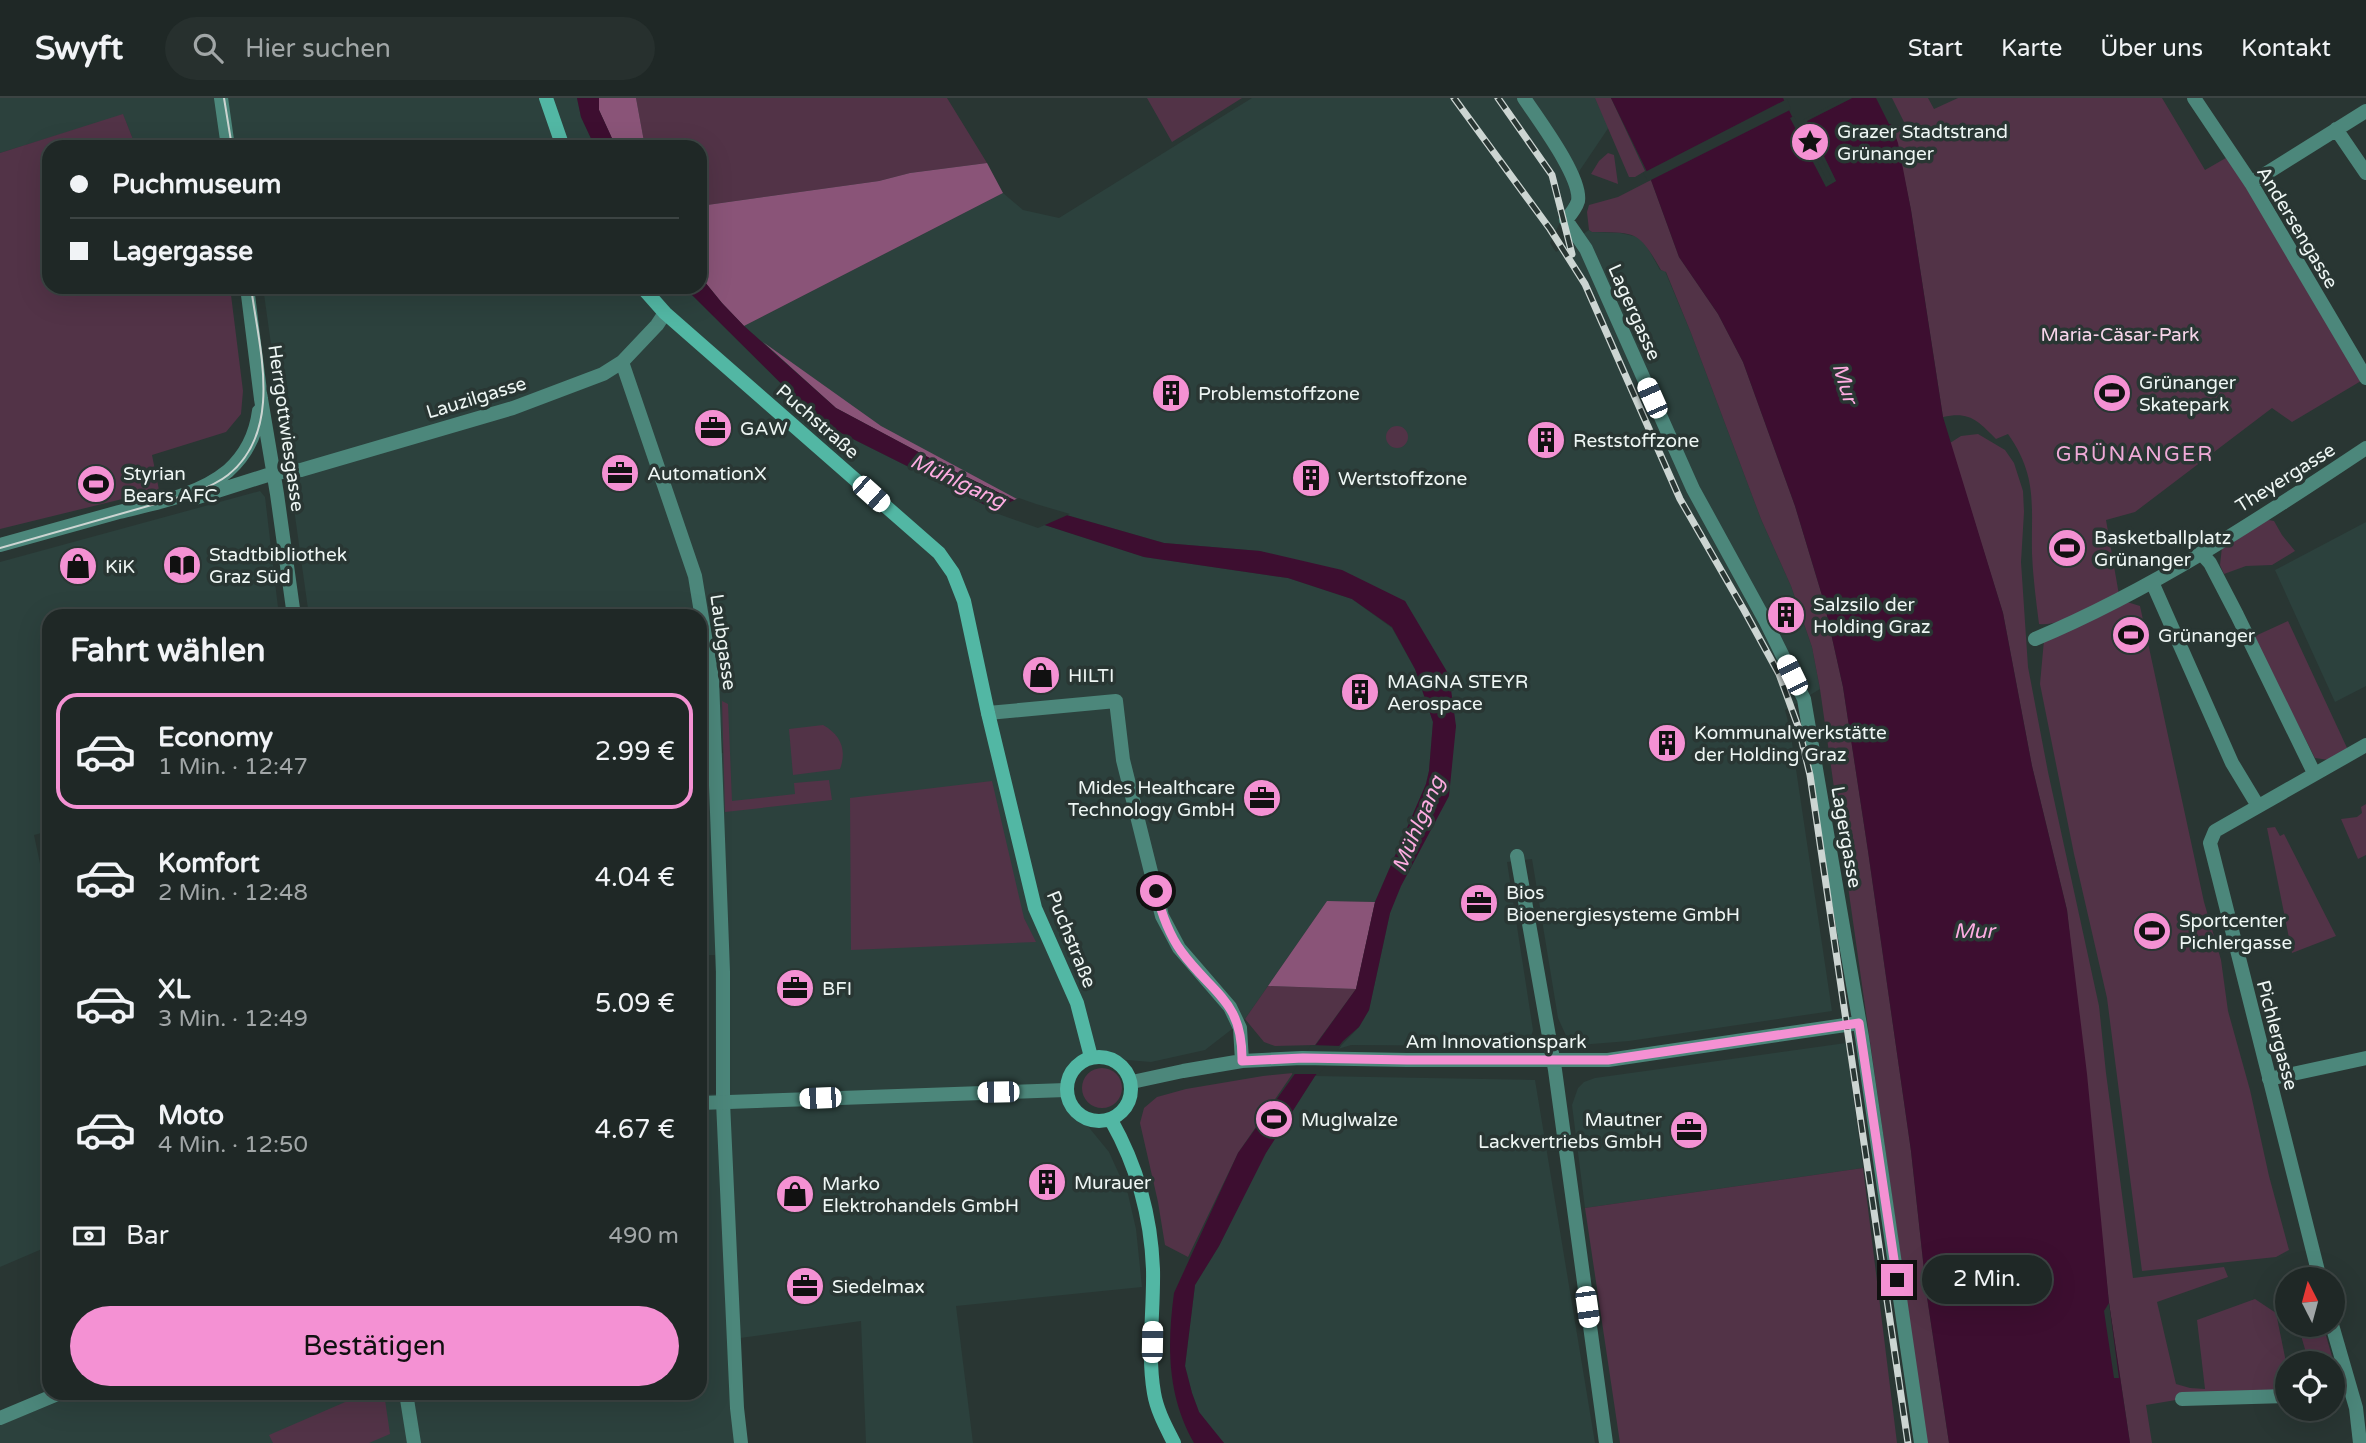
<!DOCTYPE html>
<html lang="de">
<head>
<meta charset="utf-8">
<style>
	:root { --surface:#1f2826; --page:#27302e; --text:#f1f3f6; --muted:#a1a6a7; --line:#3c4443; --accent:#f491d3 }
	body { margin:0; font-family:"Varela Round",sans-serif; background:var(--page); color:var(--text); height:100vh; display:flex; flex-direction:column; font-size:26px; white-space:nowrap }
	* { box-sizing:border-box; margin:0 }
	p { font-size:23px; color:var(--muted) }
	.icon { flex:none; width:38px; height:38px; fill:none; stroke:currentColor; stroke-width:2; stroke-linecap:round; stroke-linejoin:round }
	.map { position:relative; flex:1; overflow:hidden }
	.sheet { position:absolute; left:42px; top:511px; width:665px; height:791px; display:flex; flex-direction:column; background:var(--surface); border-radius:21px; box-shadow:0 7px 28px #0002,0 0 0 2px var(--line) }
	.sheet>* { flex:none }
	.guide { position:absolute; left:42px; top:42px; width:665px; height:154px; border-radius:21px; box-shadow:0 7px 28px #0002,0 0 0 2px var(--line); display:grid; align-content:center; height:154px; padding:0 28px; background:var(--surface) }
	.needle { width:46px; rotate:354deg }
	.buttons { position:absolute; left:2275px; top:1169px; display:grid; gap:14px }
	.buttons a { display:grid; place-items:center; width:70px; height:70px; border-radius:50%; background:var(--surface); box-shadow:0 7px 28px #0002,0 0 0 2px var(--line); font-size:35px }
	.end { position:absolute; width:32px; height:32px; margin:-16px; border:9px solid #f491d3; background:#111; box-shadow:0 0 0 4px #111 }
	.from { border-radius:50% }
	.bubble { position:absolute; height:49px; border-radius:24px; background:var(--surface); box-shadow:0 7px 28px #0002,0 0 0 2px var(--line); font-size:23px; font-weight:600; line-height:49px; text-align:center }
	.car { position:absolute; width:21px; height:42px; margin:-21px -10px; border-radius:9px; box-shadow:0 0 5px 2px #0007; background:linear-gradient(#fff 24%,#345 0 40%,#fff 0 76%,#345 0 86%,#fff 0) }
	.guide b { display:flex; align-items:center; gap:24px; height:66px; font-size:26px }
	.guide b+b { border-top:2px solid var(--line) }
	.guide i { width:18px; height:18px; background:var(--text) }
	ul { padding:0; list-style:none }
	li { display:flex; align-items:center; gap:21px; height:116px; margin:0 14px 10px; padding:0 14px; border:4px solid transparent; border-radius:21px }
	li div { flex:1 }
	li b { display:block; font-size:26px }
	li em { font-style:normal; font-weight:600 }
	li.on { border-color:var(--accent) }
	li>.icon { width:63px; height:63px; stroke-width:1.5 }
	h2 { padding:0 28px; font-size:32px; line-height:84px }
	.pay { display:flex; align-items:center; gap:18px; height:77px; padding:0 28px; font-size:26px }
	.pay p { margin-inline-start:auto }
	.primary-button { display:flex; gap:14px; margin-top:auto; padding:14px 28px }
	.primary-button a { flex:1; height:80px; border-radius:42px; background:var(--accent); color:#111; font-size:28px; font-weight:600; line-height:80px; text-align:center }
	header { display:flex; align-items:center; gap:42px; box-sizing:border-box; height:98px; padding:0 35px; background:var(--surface); border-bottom:2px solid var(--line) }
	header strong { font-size:33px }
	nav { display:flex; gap:38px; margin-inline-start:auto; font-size:24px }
	.search { width:490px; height:63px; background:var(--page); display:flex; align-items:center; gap:18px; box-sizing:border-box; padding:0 24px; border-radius:38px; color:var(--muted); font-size:26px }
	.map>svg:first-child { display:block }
</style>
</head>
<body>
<header>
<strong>Swyft</strong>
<div class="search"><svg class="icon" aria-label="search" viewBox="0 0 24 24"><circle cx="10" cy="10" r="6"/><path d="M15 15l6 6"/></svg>Hier suchen</div>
<nav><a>Start</a><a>Karte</a><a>Über uns</a><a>Kontakt</a></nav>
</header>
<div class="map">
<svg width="2366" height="1345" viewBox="0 0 2366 1345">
	<rect width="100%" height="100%" fill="#293633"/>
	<path fill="#2c413d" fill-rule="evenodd" d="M0 0H577L581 19 595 49H136L123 17 0 55Z
		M1252 0H1595L1609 29 1580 72 1568 108 1550 145 1556 154 1589 132 1592 134 1620 135 1638 139 1645 145 1660 172 1665 173 1691 235 1761 421 1791 488 1812 549 1820 591 1785 612 1790 631 1832 913 1629 943 1579 947 1568 942 1558 920 1532 761 1507 764 1533 932 1531 939 1521 945 1509 948 1351 947 1338 951 1359 929 1369 912 1390 815 1456 628 1405 503 1260 453 1164 445 1014 402 836 310 744 228 1003 95 1023 112 1059 120Z
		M263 189H684L821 325 989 409 1144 459 1288 480 1352 501 1392 530 1415 571 1433 624 1429 673 1426 686 1375 804 1327 803 1245 921 1205 952 1151 964 1091 959 1076 968 1066 992 1073 1010 1109 1054 1128 1096 1136 1131 1142 1189 956 1208 973 1345H866L861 1223 733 1241 741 1345H0V1327L80 1295H700V997L716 996 715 857H700V656L723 655 712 526 700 529V518H309ZM850 700 1024 820 1035 844Z
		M260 393 265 399 279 518H49V733L34 737 49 808V1148L0 1169V464Z
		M2366 424V588L2335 604 2275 472Z
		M1846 945 1863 1070 1585 1110 1572 1007 1578 990 1584 984 1595 980Z
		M1315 978 1535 982 1595 1345H1224L1215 1336 1199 1314 1192 1295 1185 1268 1195 1187 1219 1148 1262 1060Z"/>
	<path fill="#523347" d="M636 0H947L987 65 910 75 879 83 700 108V49H645Z
		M1147 0H1242L1172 44Z
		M1595 0H1611L1645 73 1635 79H1629Z
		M1892 0H1928L1934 11 1958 0H2162L2205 72 2231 57 2366 280 2292 324 2272 310 2135 414 2106 422 2119 497C2098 506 2061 529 2039 526 2036 503 2033 479 2032 456 2031 407 2038 379 2008 336L1996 341C1978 323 1970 313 1943 319L1911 112 1894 31 1905 26Z
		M123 16 136 49H49V189H230L243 293 241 316 226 334 152 357 159 392 0 431V55Z
		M1608 55 1614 57 1618 86 1591 76 1599 63Z
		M1651 82 1679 159 1718 216 1743 264 1795 408 1824 504 1843 589 1868 753 1911 1053 1927 1199 1949 1345H1927L1820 591 1812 549 1791 488 1761 421 1691 235 1666 174 1661 172C1638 132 1637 135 1592 134L1589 132 1587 114 1589 107 1618 99Z
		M1386 339a11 11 0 1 1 22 0a11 11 0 1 1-22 0Z
		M1978 336 2005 352 2014 365 2023 393 2024 414 2021 464 2028 569 2048 674 2099 908 2106 975 2133 1180 2224 1169 2228 1179 2157 1204 2176 1286 2190 1290 2205 1291 2197 1222 2255 1201 2276 1215 2287 1269V1298L2182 1301 2146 1307 2152 1345H2130L2109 1205 2067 812 2032 668 2003 515 1950 345 1961 338Z
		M2263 421 2274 423 2282 437 2295 453 2272 467 2246 468 2224 476 2220 467 2222 449Z
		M2127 504 2140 508 2204 804 2221 862 2228 913 2250 992 2269 1078 2289 1152 2276 1159 2142 1173 2107 900 2074 756 2040 586 2044 542Z
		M2288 523 2348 652 2329 662 2315 660 2253 539Z
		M722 603 728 606 732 703 795 696 794 685 829 682 832 702 725 714Z
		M823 627C841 637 847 652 840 671L793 677 789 631Z
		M992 683 1024 820 1036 844 851 852 850 700Z
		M2366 706V757L2358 761 2341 721 2357 719 2362 715 2361 709Z
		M2275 729 2280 738 2284 736 2336 838 2292 855 2267 730Z
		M1268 888 1356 891 1315 947 1275 948 1264 944 1245 921Z
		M1082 990a20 20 0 1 1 40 0a20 20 0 1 1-40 0Z
		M1293 975 1238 1055 1188 1159 1165 1147 1158 1104 1140 1025 1144 1010 1157 999 1186 991 1263 978Z
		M1863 1070 1897 1345H1620L1585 1110Z
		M2298 1227H2323L2339 1283 2333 1292V1265H2309Z
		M366 1295H384L390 1336 369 1345H273L269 1337Z"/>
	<path fill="#8a5478" d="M599 0H636L645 49H616L599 12Z
		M987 65 1003 95 744 228 722 205 700 178V108L879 83 910 75Z
		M763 244 881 328 1017 401 1014 402 954 373 836 310Z
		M1327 803 1375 804 1356 891 1268 888Z"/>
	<path fill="#3d0e30" d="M577 0H599V12L616 49H595L581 19Z
		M1611 0H1783L1826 88 1836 83 1806 23 1852 0H1876L1889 26H1891L1898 45 1911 112 1943 319 2003 515 2032 668 2067 812 2087 976 2109 1205 2130 1345H1949L1927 1199 1911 1053 1868 753 1843 589 1824 504 1795 408 1743 264 1718 216 1679 159 1651 82Z
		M700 178 722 205 744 228 836 310 954 373 1014 402 1164 445 1260 453 1342 472 1405 503 1449 577 1456 628 1449 698 1401 788 1390 815 1369 912 1359 929 1343 943 1315 978 1266 1055 1219 1148 1195 1187 1185 1268 1192 1295 1199 1314 1224 1345H1194C1167 1298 1167 1248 1174 1195L1238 1055 1356 891 1375 804 1426 686 1429 673 1433 624 1415 571 1392 529 1352 501 1288 480 1144 459 989 409 821 325 684 189H700Z"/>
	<path fill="#293633" d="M1844 0H1852L1807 23 1836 83 1826 89 1790 20 1794 18 1828 84 1832 82 1803 22Z
		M1787 1 1791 11 1788 13 1651 82 1648 83 1643 75Z
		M1019 400 1036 406 1070 416 1038 430 990 413Z
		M1311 947 1341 948 1319 976H1292Z
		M2109 1205 2119 1280H2114L2104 1213Z"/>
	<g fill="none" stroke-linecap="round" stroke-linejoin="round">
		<path stroke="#4c877b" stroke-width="14" d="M1524 0C1537 20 1582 79 1578 103 1576 110 1571 116 1566 122L1586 151 1693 391 1766 524 1804 601 1862 939 1921 1345
			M2194 0 2251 85 2366 280
			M2336 31 2366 75
			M2251 85 2366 13
			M622 264 695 478 712 581 723 874V1004L737 1310 741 1345
			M274 375 301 372 513 310 603 276 622 264 657 227 665 215
			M2201 455 2210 465 2237 517 2314 675
			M2152 484 2232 665 2258 708
			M2035 541C2152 492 2261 420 2366 350
			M988 615 1116 603 1123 662 1162 818 1179 850 1230 909 1240 930 1242 963
			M1517 758 1555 972 1606 1345
			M2269 981 2366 960
			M1132 984 1183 973 1242 963 1302 960 1407 962H1608L1859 925
			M2320 1181 2210 745 2215 733 2366 647
			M2332 1227 2356 1310 2360 1345
			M2333 1292 2348 1287
			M406 1295 414 1345
			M2182 1301 2287 1298
			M0 1320 60 1295"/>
		<path stroke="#4c877b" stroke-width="14" d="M221 0 228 49
			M247 189 261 301 277 396 294 518
			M195 400 274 375
			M0 447C40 436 79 425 119 414 155 405 198 398 228 373 246 357 256 336 259 313
			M700 1005 1066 992"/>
		<path stroke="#52b7a4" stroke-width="14" d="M546 0 563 49
			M642 189 665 215 939 455 953 475 964 503 988 615 1035 810 1077 905 1091 959
			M1067 991a32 32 0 1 1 64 0a32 32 0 1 1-64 0Z
			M1111 1022C1137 1068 1151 1118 1153 1171 1154 1212 1147 1255 1154 1295 1157 1313 1166 1329 1174 1345"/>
		<path stroke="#ccd5d2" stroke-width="2" d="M224 0 232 49
			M0 450 194 395C206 390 218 385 228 377 284 332 259 250 251 189"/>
		<defs>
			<path id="rail" d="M1454 0 1550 131 1585 186 1680 401 1744 512 1779 576 1799 631 1810 677 1908 1345
				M1498 0 1552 77 1572 156"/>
		</defs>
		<use href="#rail" stroke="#ccd5d2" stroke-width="7"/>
		<use href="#rail" stroke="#293633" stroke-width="4.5" stroke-dasharray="13" stroke-linecap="butt"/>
	</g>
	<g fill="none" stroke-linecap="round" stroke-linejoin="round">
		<path stroke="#f491d3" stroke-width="9" d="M1156 793C1161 814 1168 835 1181 853 1212 896 1243 902 1242 963L1303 960 1407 962H1608L1859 925 1897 1182"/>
	</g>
	<defs>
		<symbol id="sight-disc" viewBox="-11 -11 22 22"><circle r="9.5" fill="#f491d3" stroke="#293633"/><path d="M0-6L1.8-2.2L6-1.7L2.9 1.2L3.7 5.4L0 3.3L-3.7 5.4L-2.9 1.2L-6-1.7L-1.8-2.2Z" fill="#111"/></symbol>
		<symbol id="building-disc" viewBox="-11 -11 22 22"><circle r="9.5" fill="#f491d3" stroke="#293633"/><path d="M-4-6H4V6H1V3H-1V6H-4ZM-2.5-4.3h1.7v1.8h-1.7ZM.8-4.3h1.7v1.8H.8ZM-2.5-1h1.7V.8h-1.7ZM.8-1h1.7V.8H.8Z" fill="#111"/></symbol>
		<symbol id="stadium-disc" viewBox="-11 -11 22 22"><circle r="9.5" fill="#f491d3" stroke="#293633"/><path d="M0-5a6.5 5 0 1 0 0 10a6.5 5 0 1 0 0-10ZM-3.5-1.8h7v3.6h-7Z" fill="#111"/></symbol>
		<symbol id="office-disc" viewBox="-11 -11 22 22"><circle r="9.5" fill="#f491d3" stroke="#293633"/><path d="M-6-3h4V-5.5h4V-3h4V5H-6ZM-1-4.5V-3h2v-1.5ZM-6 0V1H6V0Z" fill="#111"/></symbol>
		<symbol id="library-disc" viewBox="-11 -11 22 22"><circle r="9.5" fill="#f491d3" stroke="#293633"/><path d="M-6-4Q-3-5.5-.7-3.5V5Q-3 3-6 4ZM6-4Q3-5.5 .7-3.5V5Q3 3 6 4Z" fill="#111"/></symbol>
		<symbol id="shop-disc" viewBox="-11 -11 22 22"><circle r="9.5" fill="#f491d3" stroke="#293633"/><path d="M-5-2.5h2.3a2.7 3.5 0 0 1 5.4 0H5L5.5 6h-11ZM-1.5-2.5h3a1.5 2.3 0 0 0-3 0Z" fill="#111"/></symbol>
	</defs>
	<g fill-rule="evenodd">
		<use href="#sight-disc" x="1788" y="22" width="44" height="44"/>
		<use href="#building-disc" x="1149" y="273" width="44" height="44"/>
		<use href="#stadium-disc" x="2090" y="273" width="44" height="44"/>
		<use href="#office-disc" x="691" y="308" width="44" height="44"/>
		<use href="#building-disc" x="1524" y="320" width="44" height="44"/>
		<use href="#office-disc" x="598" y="353" width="44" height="44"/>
		<use href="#building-disc" x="1289" y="358" width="44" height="44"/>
		<use href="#stadium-disc" x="74" y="364" width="44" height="44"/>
		<use href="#stadium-disc" x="2045" y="428" width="44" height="44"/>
		<use href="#library-disc" x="160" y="445" width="44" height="44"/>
		<use href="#shop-disc" x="56" y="446" width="44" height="44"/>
		<use href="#building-disc" x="1764" y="495" width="44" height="44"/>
		<use href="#stadium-disc" x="2109" y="515" width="44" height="44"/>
		<use href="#shop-disc" x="1019" y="555" width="44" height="44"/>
		<use href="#building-disc" x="1338" y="572" width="44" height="44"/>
		<use href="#building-disc" x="1645" y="623" width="44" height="44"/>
		<use href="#office-disc" x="1240" y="678" width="44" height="44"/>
		<use href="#office-disc" x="1457" y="783" width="44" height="44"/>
		<use href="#stadium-disc" x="2130" y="811" width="44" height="44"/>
		<use href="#office-disc" x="773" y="868" width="44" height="44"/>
		<use href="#stadium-disc" x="1252" y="999" width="44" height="44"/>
		<use href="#office-disc" x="1667" y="1010" width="44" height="44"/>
		<use href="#building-disc" x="1025" y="1062" width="44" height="44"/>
		<use href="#shop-disc" x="773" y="1074" width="44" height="44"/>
		<use href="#office-disc" x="783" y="1166" width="44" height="44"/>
	</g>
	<g text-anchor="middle" stroke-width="7" stroke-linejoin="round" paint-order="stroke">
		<g font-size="19" fill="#eef6f4" stroke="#293633" text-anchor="start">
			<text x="1837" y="40">Grazer Stadtstrand<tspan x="1837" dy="22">Grünanger</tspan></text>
			<text x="2139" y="291">Grünanger<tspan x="2139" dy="22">Skatepark</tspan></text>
			<text x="1198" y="302">Problemstoffzone</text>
			<text x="740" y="337">GAW</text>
			<text x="1573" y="349">Reststoffzone</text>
			<text x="123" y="382">Styrian<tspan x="123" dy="22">Bears AFC</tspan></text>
			<text x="647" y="382">AutomationX</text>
			<text x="1338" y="387">Wertstoffzone</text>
			<text x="2094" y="446">Basketballplatz<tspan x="2094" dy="22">Grünanger</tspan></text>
			<text x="209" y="463">Stadtbibliothek<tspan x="209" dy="22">Graz Süd</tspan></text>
			<text x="105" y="475">KiK</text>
			<text x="1813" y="513">Salzsilo der<tspan x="1813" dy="22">Holding Graz</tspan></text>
			<text x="2158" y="544">Grünanger</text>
			<text x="1068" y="584">HILTI</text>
			<text x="1387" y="590">MAGNA STEYR<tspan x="1387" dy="22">Aerospace</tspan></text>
			<text x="1694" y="641">Kommunalwerkstätte<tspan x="1694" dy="22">der Holding Graz</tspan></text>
			<text x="1235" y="696" text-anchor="end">Mides Healthcare<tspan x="1235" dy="22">Technology GmbH</tspan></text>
			<text x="1506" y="801">Bios<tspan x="1506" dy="22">Bioenergiesysteme GmbH</tspan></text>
			<text x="2179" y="829">Sportcenter<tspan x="2179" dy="22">Pichlergasse</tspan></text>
			<text x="822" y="897">BFI</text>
			<text x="1301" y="1028">Muglwalze</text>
			<text x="1662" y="1028" text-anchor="end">Mautner<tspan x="1662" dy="22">Lackvertriebs GmbH</tspan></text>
			<text x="1074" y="1091">Murauer</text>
			<text x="822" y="1092">Marko<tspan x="822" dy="22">Elektrohandels GmbH</tspan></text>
			<text x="832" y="1195">Siedelmax</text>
		</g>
		<g font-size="19" fill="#eef6f4" stroke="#293633">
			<text transform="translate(2298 129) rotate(59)" y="7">Andersengasse</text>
			<text transform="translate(1635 214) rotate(66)" y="7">Lagergasse</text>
			<text transform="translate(476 299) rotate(-17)" y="7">Lauzilgasse</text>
			<text transform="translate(818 323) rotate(41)" y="7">Puchstraße</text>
			<text transform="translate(287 330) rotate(82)" y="7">Herrgottwiesgasse</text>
			<text transform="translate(2285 379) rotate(-32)" y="7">Theyergasse</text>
			<text transform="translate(724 544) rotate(82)" y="7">Laubgasse</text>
			<text transform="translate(1847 739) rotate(80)" y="7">Lagergasse</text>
			<text transform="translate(1072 841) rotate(68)" y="7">Puchstraße</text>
			<text transform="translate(2278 937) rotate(75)" y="7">Pichlergasse</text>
			<text x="1496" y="950">Am Innovationspark</text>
		</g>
		<g font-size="19" fill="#f7d5ea" stroke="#293633">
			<text x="2120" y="243">Maria-Cäsar-Park</text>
		</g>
		<g font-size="21" font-style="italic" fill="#fdace1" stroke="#293633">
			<text transform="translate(1845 285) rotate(73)" y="7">Mur</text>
			<text transform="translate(958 383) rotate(25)" y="7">Mühlgang</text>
			<text transform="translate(1418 726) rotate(-67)" y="7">Mühlgang</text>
			<text x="1974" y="840">Mur</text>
		</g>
		<g font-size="21" letter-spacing="2" fill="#f0aad8" stroke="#293633">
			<text x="2135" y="363">GRÜNANGER</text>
		</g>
	</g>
</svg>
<div class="buttons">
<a><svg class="needle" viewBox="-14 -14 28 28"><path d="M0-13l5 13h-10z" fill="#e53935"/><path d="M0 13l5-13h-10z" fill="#a1a6a7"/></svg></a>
<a><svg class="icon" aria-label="locate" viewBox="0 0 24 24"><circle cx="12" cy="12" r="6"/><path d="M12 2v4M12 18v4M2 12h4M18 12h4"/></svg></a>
</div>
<i class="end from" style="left:1156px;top:793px"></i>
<i class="end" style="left:1897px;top:1182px"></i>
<div class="bubble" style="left:1922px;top:1157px;width:130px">2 Min.</div>
<i class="car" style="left:1652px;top:300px;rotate:336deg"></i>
<i class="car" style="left:871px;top:396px;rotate:132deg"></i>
<i class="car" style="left:1792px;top:577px;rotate:334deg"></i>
<i class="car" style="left:998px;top:994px;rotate:269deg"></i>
<i class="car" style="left:820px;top:1000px;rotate:268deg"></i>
<i class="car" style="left:1587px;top:1209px;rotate:172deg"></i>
<i class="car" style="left:1152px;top:1244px;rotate:1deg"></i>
<div class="guide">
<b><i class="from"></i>Puchmuseum</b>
<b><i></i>Lagergasse</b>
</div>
<section class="sheet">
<h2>Fahrt wählen</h2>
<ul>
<li class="on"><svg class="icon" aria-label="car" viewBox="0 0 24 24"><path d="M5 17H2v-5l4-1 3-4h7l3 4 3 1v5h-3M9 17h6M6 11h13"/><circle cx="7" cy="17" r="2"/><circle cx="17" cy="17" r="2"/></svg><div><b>Economy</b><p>1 Min. · 12:47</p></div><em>2.99 €</em></li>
<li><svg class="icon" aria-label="car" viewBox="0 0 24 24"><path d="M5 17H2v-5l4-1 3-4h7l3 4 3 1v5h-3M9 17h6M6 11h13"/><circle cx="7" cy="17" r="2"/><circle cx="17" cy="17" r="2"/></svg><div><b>Komfort</b><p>2 Min. · 12:48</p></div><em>4.04 €</em></li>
<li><svg class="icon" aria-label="car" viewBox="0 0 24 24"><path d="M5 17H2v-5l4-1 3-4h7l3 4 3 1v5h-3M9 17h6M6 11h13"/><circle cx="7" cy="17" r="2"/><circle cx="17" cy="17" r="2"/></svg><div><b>XL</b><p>3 Min. · 12:49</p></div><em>5.09 €</em></li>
<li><svg class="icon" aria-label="car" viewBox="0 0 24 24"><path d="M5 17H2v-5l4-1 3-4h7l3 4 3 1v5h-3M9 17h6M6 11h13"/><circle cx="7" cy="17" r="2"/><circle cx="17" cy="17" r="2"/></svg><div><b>Moto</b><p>4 Min. · 12:50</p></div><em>4.67 €</em></li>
</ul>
<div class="pay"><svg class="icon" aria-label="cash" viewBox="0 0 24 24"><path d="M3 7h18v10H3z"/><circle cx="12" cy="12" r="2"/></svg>Bar<p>490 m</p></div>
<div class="primary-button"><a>Bestätigen</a></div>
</section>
</div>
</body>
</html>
